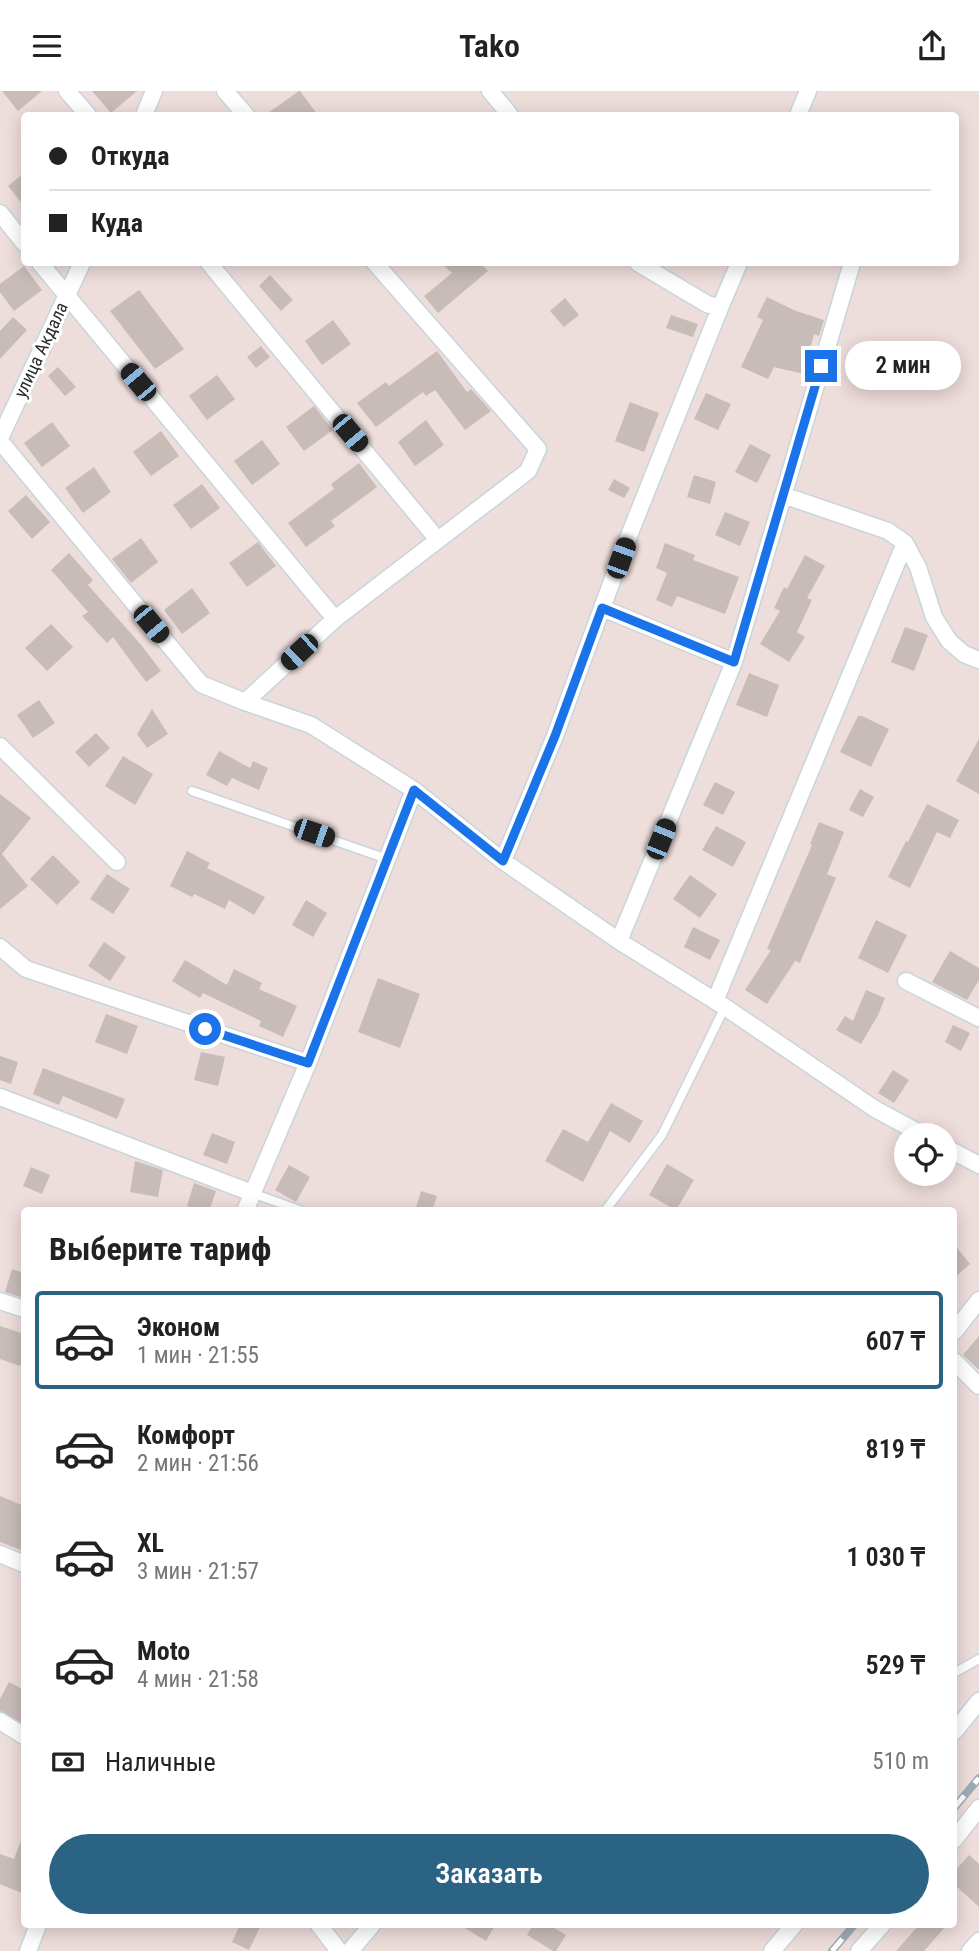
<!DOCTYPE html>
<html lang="ru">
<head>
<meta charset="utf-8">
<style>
	:root { --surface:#fff; --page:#f6f6f6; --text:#222; --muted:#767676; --line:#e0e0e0; --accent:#2b6385 }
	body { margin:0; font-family:"Roboto Condensed",sans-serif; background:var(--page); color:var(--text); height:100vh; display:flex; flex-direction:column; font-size:26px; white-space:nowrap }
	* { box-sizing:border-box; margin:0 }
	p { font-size:23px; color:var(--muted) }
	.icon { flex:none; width:38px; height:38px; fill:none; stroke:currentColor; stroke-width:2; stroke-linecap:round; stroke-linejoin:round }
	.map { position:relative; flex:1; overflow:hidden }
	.side { position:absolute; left:21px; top:1116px; width:936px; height:721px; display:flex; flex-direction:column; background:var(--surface); border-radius:7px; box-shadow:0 4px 18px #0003 }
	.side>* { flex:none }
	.banner { position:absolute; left:21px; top:21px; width:938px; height:154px; border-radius:7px; box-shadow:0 4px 18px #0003; display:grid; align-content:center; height:154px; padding:0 28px; background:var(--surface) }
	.buttons { position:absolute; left:894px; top:1032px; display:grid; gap:14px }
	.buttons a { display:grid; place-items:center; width:63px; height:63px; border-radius:50%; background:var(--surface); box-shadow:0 4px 18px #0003; font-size:35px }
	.end { position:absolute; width:32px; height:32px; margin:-16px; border:9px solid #1a73e8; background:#fff; box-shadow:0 0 0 4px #fff }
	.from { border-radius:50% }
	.bubble { position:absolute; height:49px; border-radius:24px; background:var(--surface); box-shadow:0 4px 18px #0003; font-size:23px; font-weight:600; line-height:49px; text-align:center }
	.car { position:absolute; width:21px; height:42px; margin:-21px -10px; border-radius:9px; box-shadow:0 0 5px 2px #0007; background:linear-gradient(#222 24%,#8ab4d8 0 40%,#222 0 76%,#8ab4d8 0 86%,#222 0) }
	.banner b { display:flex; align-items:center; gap:24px; height:66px; font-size:26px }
	.banner b+b { border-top:2px solid var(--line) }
	.banner i { width:18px; height:18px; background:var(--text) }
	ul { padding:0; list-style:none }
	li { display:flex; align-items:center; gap:21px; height:98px; margin:0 14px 10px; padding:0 14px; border:4px solid transparent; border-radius:7px }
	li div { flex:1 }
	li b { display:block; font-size:26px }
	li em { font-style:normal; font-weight:600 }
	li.active { border-color:var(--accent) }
	li>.icon { width:63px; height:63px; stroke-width:1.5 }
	h2 { padding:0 28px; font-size:32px; line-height:84px }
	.pay { display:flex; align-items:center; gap:18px; height:77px; padding:0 28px; font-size:26px }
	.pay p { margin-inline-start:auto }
	.action { display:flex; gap:14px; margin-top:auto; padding:14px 28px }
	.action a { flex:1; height:80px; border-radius:42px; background:var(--accent); color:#fff; font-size:28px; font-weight:600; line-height:80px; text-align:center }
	header { display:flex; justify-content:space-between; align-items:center; height:91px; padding:0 28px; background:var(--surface); font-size:32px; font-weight:600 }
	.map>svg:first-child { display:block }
</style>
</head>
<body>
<header><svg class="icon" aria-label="menu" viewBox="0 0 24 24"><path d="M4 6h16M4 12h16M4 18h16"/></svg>Tako<svg class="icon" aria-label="share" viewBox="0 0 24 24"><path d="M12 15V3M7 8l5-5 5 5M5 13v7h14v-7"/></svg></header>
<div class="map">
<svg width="979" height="1860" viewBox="0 0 979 1860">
	<rect width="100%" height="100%" fill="#eddddb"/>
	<path fill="#c8bcb9" d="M2 0H42L18 20Z
		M92 0H137L111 22Z
		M300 0 318 24H265L299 0Z
		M24 82V115L8 95Z
		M441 172H480L488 180 438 222 424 205 452 182Z
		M24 175 42 199 14 220 0 201V193Z
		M270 184 293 209 281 220 259 195Z
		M139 199 184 258 155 278 110 220Z
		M767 206 796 220 824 229 819 245 814 243 804 283 774 276 768 288 741 276 763 229 757 226Z
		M565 207 579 224 564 236 550 220Z
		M671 224 698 233 693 246 666 237Z
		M13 226 27 239 0 268V240Z
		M333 229 351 253 322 274 305 250Z
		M261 255 270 266 256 277 247 266Z
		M437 260 467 301 471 298 491 320 465 339 435 299 426 305 423 301 376 336 357 312 386 291 389 295Z
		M58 276 76 296 65 305 48 285Z
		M217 284 235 308 207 329 189 305Z
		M706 302 731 313 718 339 694 328Z
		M630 311 659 322 644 361 615 350Z
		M314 315 333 339 304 360 286 336Z
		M426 329 444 354 415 375 398 351Z
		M52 331 70 355 42 376 24 352Z
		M161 340 179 365 151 385 133 361Z
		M262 349 280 373 252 394 234 370Z
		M750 353 771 364 757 392 735 381Z
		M359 372 377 396 331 430 335 435 306 456 288 432 334 398 331 393Z
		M94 376 111 401 83 422 65 397Z
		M694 384 716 391 710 413 687 406Z
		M614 388 630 397 624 407 608 399Z
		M202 393 220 417 191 438 173 414Z
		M26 404 50 431 32 448 8 420Z
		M725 421 750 431 740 455 715 444Z
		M141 447 158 471 131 492 112 468Z
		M258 451 276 475 247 496 229 472Z
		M665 452 695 464 693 469 739 486 725 523 677 505 672 516 656 509 667 482 656 477Z
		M69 462 93 489 88 494 142 555 161 580 146 591 113 546 107 552 82 525 88 521 51 479Z
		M805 464 825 475 807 507 812 509 797 541 805 546 789 571 760 553 780 520 774 517 784 496 787 498Z
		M192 497 210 522 182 543 164 519Z
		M51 533 73 556 47 580 25 557Z
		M905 536 928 544 914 580 891 571Z
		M749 582 779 594 767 626 736 614Z
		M39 609 55 632 33 647 17 624Z
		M152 618 168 643 147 657 137 643Z
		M858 625H862L889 638 871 676 840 661Z
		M96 642 110 657 89 676 75 661Z
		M979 648V703L956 690Z
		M219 660 250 677 253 670 268 677 259 699 232 687 227 695 206 684Z
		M123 665 153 683 135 714 105 695Z
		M715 691 735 701 723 724 703 714Z
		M860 698 874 706 863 726 849 719Z
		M0 703 31 727 2 763 28 795 0 818Z
		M927 713 959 729 950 747 937 741 910 797 888 786 906 750 908 751Z
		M819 731 844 741 827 783 836 787 800 872 795 870 767 913 745 899 771 859 767 858 812 754 810 753Z
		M716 735 746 751 733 776 702 759Z
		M187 760 210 772 207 777 265 806 254 824 229 809 225 818 194 803 192 806 170 795Z
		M53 764 80 791 57 814 30 788Z
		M107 783 130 798 113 823 90 808Z
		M690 784 717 803 700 827 673 808Z
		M306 809 327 822 313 846 292 834Z
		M876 829 907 844 888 882 858 867Z
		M693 836 720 849 710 869 684 856Z
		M104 851 126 866 110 890 88 875Z
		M950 860 979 877V889L967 909 932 891Z
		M185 869 227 894 234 878 262 892 259 898 297 915 283 946 259 935 261 930 203 902 200 907 172 890Z
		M378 887 420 903 400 957 358 941Z
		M866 899 885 907 878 924 861 953 836 939 845 925 853 930Z
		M106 923 138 935 127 963 95 951Z
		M953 934 970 942 961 960 945 951Z
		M201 961 225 966 218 995 194 989Z
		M0 965 18 971 11 993 0 989Z
		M43 977 125 1008 117 1028 63 1005 59 1014 33 1003Z
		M893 979 909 989 894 1012 878 1002Z
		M611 1012 643 1030 630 1052 610 1040 583 1091 545 1070 563 1038 588 1051Z
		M212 1042 235 1051 227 1073 203 1064Z
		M135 1070 163 1079 158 1106 130 1101Z
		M667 1073 694 1089 676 1119 649 1104Z
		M289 1074 310 1086 296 1111 275 1099Z
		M31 1076 50 1084 42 1103 23 1095Z
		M194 1092 216 1100 209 1120H202L187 1115Z
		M421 1100 437 1105 432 1120H415Z
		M954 1153 970 1173 954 1187Z
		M12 1178 24 1182V1207L5 1201Z
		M0 1235 24 1243V1263L20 1275 0 1268Z
		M979 1245V1279L963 1264Z
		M0 1405 24 1415V1460L0 1451Z
		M9 1591 24 1599V1633L0 1620V1608Z
		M23 1744H24V1803L0 1793V1763L14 1768Z
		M969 1764 979 1773V1816L954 1793V1781Z
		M240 1834H261L249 1859 232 1851Z
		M460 1834H495L486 1850Z
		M533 1834H549L566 1844 556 1860H553L527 1844Z
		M919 1834H947L924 1860H896Z"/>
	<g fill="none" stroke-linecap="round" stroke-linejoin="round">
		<defs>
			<path id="service" d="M192 700 387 768
				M252 1102 302 1120
				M605 1120 662 1044 725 916
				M954 1582 979 1568"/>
			<path id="minor" d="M67 0 88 24
				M225 0 246 24
				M490 0 510 24
				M144 24 154 0
				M798 24 808 0
				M0 122 24 152
				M40 172 335 528
				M209 172 438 449
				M638 172 707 213 720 217 630 442 602 517 734 571
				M720 217 739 172
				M0 347 82 172
				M0 350 201 593 245 611 311 634 414 699 503 770 619 850 725 916 875 1018 925 1045
				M783 404 888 440 905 452 918 476 934 526 949 550 964 563 979 569
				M245 611 335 528 528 380 538 358 375 172
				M0 655 117 771
				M503 770 555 645 602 517
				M619 850 734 571 852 172
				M0 856 26 878 308 972
				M906 890 979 927
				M715 910 905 452
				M0 1006 252 1102
				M945 1056 979 1074
				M245 1120 308 972 414 699
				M0 1210 24 1218
				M954 1241 979 1209
				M954 1270 979 1295
				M0 1463 24 1473
				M0 1630 24 1645
				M954 1641 979 1610
				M954 1749 979 1717
				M319 1834 339 1860
				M28 1860 38 1834
				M350 1860 372 1834
				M772 1860 794 1834
				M859 1860 882 1834
				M970 1860 979 1850"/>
		</defs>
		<use href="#service" stroke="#c9d5dd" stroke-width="11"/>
		<use href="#minor" stroke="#c9d5dd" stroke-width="19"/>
		<use href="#service" stroke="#fff" stroke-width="8"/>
		<use href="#minor" stroke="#fff" stroke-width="16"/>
		<defs>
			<path id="rail" d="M954 1717 979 1687
				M832 1860 854 1834"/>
		</defs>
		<use href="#rail" stroke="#9dabb6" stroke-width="8"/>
		<use href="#rail" stroke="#fff" stroke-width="5" stroke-dasharray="16" stroke-linecap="butt"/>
	</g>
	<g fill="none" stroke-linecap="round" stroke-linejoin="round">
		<path stroke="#1a73e8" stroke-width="9" d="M205 938 308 972 414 699 503 770 555 645 602 517 734 571 821 275"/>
	</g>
	<g text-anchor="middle" stroke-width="6" stroke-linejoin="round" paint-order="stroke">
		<g font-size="18" fill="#2a2a2a" stroke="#fff">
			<text transform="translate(41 259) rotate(-65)" y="6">улица Акдала</text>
		</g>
	</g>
</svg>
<div class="buttons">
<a><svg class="icon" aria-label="locate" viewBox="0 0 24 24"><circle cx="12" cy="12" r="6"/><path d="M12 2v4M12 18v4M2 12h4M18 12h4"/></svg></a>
</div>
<i class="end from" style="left:205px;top:938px"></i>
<i class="end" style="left:821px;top:275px"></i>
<div class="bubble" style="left:845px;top:250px;width:116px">2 мин</div>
<i class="car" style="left:138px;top:291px;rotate:320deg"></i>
<i class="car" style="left:350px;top:342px;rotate:140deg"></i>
<i class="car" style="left:621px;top:467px;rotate:20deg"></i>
<i class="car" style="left:151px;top:533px;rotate:140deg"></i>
<i class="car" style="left:299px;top:561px;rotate:227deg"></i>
<i class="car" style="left:314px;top:742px;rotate:109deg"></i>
<i class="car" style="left:661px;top:748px;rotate:22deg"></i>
<div class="banner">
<b><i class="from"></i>Откуда</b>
<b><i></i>Куда</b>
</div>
<section class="side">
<h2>Выберите тариф</h2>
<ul>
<li class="active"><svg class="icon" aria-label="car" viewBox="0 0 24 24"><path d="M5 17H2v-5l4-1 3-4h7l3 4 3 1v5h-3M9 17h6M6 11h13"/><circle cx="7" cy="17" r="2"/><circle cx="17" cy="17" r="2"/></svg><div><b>Эконом</b><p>1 мин · 21:55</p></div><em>607 ₸</em></li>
<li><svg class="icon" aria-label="car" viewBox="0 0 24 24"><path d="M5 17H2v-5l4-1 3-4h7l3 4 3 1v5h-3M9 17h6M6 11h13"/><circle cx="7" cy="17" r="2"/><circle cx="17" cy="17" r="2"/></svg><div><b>Комфорт</b><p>2 мин · 21:56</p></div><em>819 ₸</em></li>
<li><svg class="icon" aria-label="car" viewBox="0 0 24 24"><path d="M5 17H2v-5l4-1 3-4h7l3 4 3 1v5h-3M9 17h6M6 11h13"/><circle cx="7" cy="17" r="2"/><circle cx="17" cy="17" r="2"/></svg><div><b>XL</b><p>3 мин · 21:57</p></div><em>1 030 ₸</em></li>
<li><svg class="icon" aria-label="car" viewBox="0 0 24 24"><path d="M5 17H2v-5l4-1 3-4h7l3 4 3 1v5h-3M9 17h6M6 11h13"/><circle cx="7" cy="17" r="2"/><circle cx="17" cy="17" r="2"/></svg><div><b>Moto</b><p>4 мин · 21:58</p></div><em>529 ₸</em></li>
</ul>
<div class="pay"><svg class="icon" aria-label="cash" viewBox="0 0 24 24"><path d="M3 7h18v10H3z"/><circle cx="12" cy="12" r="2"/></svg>Наличные<p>510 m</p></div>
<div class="action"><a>Заказать</a></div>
</section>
</div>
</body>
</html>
